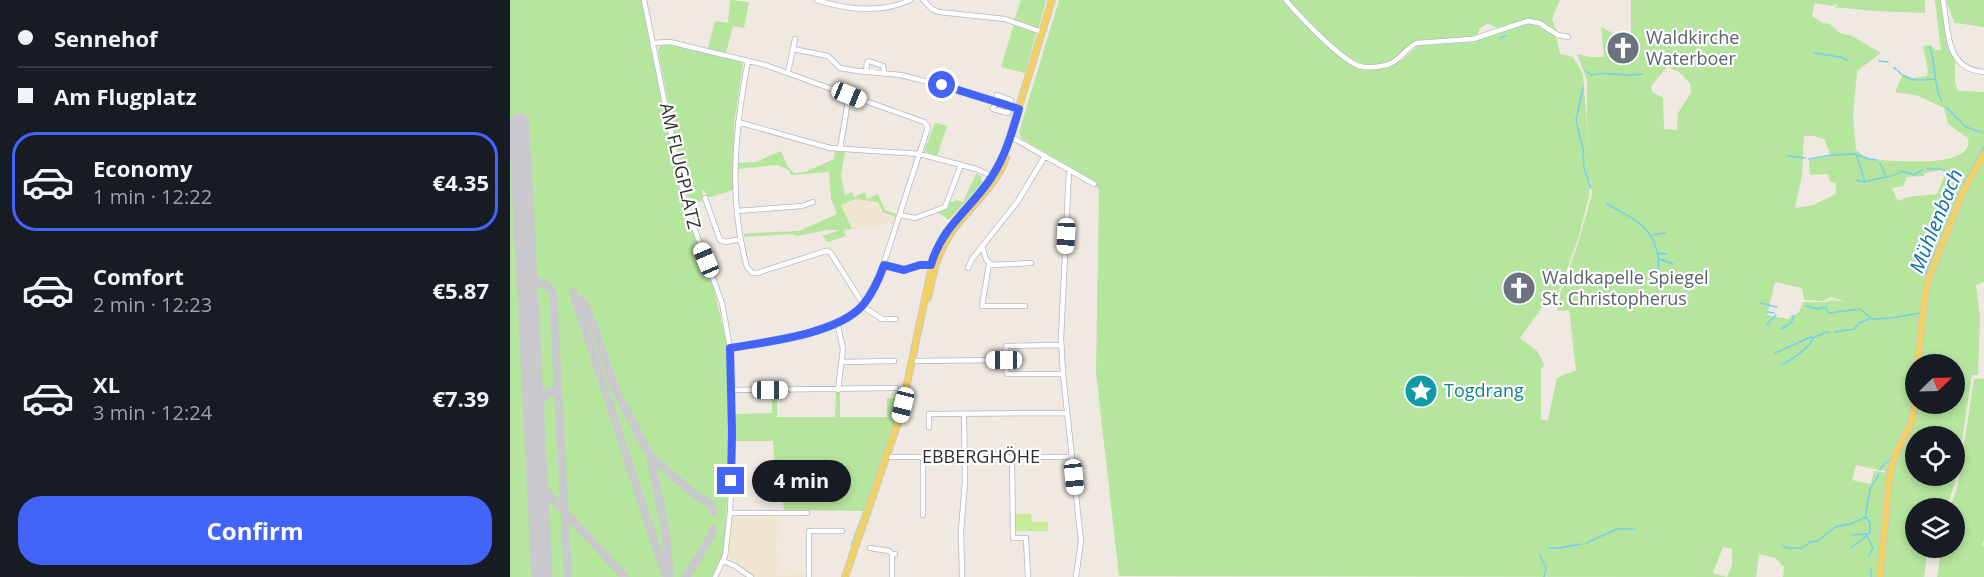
<!DOCTYPE html>
<html lang="en">
<head>
<meta charset="utf-8">
<style>
	:root { --surface:#171b24; --page:#20242c; --text:#f1f3f6; --muted:#9ea1a6; --line:#363941; --accent:#4264fb }
	body { margin:0; font-family:"Open Sans",sans-serif; background:var(--page); color:var(--text); height:100vh; display:flex; flex-direction:column; font-size:22px; white-space:nowrap }
	* { box-sizing:border-box; margin:0 }
	p { font-size:20px; color:var(--muted) }
	.icon { flex:none; width:33px; height:33px; fill:none; stroke:currentColor; stroke-width:2; stroke-linecap:round; stroke-linejoin:round }
	.map { position:relative; flex:1; overflow:hidden }
	.drawer { display:flex; flex-direction:column; background:var(--surface); width:510px }
	.drawer>* { flex:none }
	.guide { display:grid; align-content:center; height:132px; padding:0 18px; background:var(--surface) }
	.needle { width:39px; rotate:67deg }
	.fabs { position:absolute; left:1395px; top:354px; display:grid; gap:12px }
	.fabs a { display:grid; place-items:center; width:60px; height:60px; border-radius:50%; background:var(--surface); box-shadow:0 3px 9px #0003; font-size:30px }
	.end { position:absolute; width:27px; height:27px; margin:-14px; border:8px solid #4264fb; background:#fff; box-shadow:0 0 0 3px #fff }
	.from { border-radius:50% }
	.bubble { position:absolute; height:42px; border-radius:21px; background:var(--surface); box-shadow:0 3px 9px #0003; font-size:20px; font-weight:700; line-height:42px; text-align:center }
	.car { position:absolute; width:18px; height:36px; margin:-18px -9px; border-radius:8px; box-shadow:0 0 4px 2px #0007; background:linear-gradient(#fff 24%,#345 0 40%,#fff 0 76%,#345 0 86%,#fff 0) }
	.guide b { display:flex; align-items:center; gap:21px; height:57px; font-size:22px }
	.guide b+b { border-top:2px solid var(--line) }
	.guide i { width:15px; height:15px; background:var(--text) }
	ul { padding:0; list-style:none }
	li { display:flex; align-items:center; gap:18px; height:99px; margin:0 12px 9px; padding:0 6px; border:3px solid transparent; border-radius:24px }
	li div { flex:1 }
	li b { display:block; font-size:22px }
	li em { font-style:normal; font-weight:700 }
	li.selected { border-color:var(--accent) }
	li>.icon { width:54px; height:54px; stroke-width:1.5 }
	.primary-button { display:flex; gap:12px; margin-top:auto; padding:12px 18px }
	.primary-button a { flex:1; height:69px; border-radius:24px; background:var(--accent); color:#fff; font-size:24px; font-weight:700; line-height:69px; text-align:center }
	main { display:flex; flex:1; min-height:0 }
	.map>svg:first-child { display:block }
</style>
</head>
<body>
<main>
<section class="drawer">
<div class="guide">
<b><i class="from"></i>Sennehof</b>
<b><i></i>Am Flugplatz</b>
</div>
<ul>
<li class="selected"><svg class="icon" aria-label="car" viewBox="0 0 24 24"><path d="M5 17H2v-5l4-1 3-4h7l3 4 3 1v5h-3M9 17h6M6 11h13"/><circle cx="7" cy="17" r="2"/><circle cx="17" cy="17" r="2"/></svg><div><b>Economy</b><p>1 min · 12:22</p></div><em>€4.35</em></li>
<li><svg class="icon" aria-label="car" viewBox="0 0 24 24"><path d="M5 17H2v-5l4-1 3-4h7l3 4 3 1v5h-3M9 17h6M6 11h13"/><circle cx="7" cy="17" r="2"/><circle cx="17" cy="17" r="2"/></svg><div><b>Comfort</b><p>2 min · 12:23</p></div><em>€5.87</em></li>
<li><svg class="icon" aria-label="car" viewBox="0 0 24 24"><path d="M5 17H2v-5l4-1 3-4h7l3 4 3 1v5h-3M9 17h6M6 11h13"/><circle cx="7" cy="17" r="2"/><circle cx="17" cy="17" r="2"/></svg><div><b>XL</b><p>3 min · 12:24</p></div><em>€7.39</em></li>
</ul>
<div class="primary-button"><a>Confirm</a></div>
</section>
<div class="map">
<svg width="1474" height="577" viewBox="0 0 1474 577">
	<rect width="100%" height="100%" fill="#efe9e1"/>
	<path fill="#f0e6d1" d="M345 199 368 202 373 212 386 217 383 224 342 229 331 205Z
		M222 514H268L267 553H270V569L297 572V577H245L221 561 218 556Z"/>
	<path fill="#b6e59e" fill-rule="evenodd" d="M0 0H131L174 211 203 285 216 340 220 440 215 539 212 558 202 577H0Z
		M220 0 239 2 234 28 223 26 216 53 198 48 205 21 218 23Z
		M511 0H536L529 27 525 28 504 20Z
		M549 0H774L787 15 848 67 878 66 892 60 907 46 962 42 1019 22 1029 25 1046 36 1050 54 1063 57 1073 74 1081 177 1079 197 1068 239 1047 296 1041 295 1010 338 1027 351 1035 366 1031 368V420H1038L1047 378 1066 370 1059 310 1047 311 1050 294 1069 240 1082 194 1077 120V80L1067 54 1079 57H1094L1091 27 1108 36 1121 39V1L1119 0H1415V13L1364 11 1324 7 1327 6V4L1323 6 1305 3 1302 16 1313 23 1320 24 1330 33 1342 36 1371 53 1347 71 1343 116 1346 150 1358 159C1376 160 1466 171 1458 138L1438 124 1434 108 1406 95 1385 92 1393 74 1402 78 1417 76 1418 70 1413 46 1420 45 1426 50H1431L1425 0H1431L1436 36 1445 60V83L1448 91 1474 92V149L1456 181 1440 217 1417 280 1401 415 1398 426 1384 450 1378 472 1346 465 1342 480 1361 484 1364 471 1378 473 1373 504 1367 577H1273L1274 567 1265 558 1249 554 1246 577 609 576 586 373 589 189 562 168 512 139 509 132ZM1157 67 1169 72 1180 83 1181 93 1168 113 1167 130 1154 129 1153 98 1142 92 1141 86ZM1294 136H1304L1314 139 1321 156 1299 160 1300 175 1318 174 1320 182 1326 183V194L1303 205 1285 208 1292 175ZM1431 170 1436 172 1427 194 1398 197 1388 201 1382 188 1393 186 1397 177 1414 176 1415 173ZM1265 282 1292 288 1294 300 1313 301 1321 297 1335 302 1322 300 1316 302H1293L1289 312 1278 319 1257 315ZM1213 547 1222 549V565L1217 577 1203 573Z
		M779 0H1050L1042 19 1048 34C1020 16 1020 17 988 29L978 23 969 29 968 36 905 42C894 47 891 57 879 61 870 65 858 66 848 62 826 52 796 18 779 0Z
		M1436 0H1474V27L1446 23 1445 25Z
		M504 24 525 31 526 34 515 73 491 67Z
		M160 45 230 61 233 64 224 124 223 190 201 197 197 196 194 190 192 191 194 200 179 205 148 51 150 46Z
		M425 123 437 126 427 156 414 151Z
		M271 151 278 167 284 173 295 172 324 159 325 151 335 152 331 175 335 195 342 192 344 197 355 192 357 199 368 194 375 210 386 214V217L373 212 368 202 345 199 331 205 342 229 334 230 336 236 318 242 312 236 330 230H316L287 236 282 234 234 237V234L242 233 289 231 327 214 321 199 319 172 281 175 279 170 267 165 228 169V163L246 162Z
		M1474 159V282L1466 285 1470 318 1468 375H1462L1445 483 1436 508H1406V548H1418L1414 577H1372L1383 473 1391 448 1405 420 1407 404H1444V364H1411C1414 336 1414 305 1422 278 1435 237 1452 196 1474 159ZM1406 436H1444V476H1406Z
		M466 174 471 176 472 183 439 220 427 212 436 208 440 201 444 202 446 200 453 202Z
		M1468 378 1474 379V540L1472 545 1474 547V577H1427L1430 558 1420 553 1422 548H1444V508H1440L1448 485 1464 379Z
		M262 392H267V417H325L326 392H330V417H377V398H389L390 392 392 393 380 437 343 546H340L353 511 274 510 271 487H250L251 472 265 471 263 441H225V414L262 413Z"/>
	<path fill="#c9ec9a" d="M505 514H521L522 522H538V531H505Z"/>
	<g fill="none" stroke-linecap="round" stroke-linejoin="round">
		<path stroke="#75cff0" stroke-width="1.5" d="M989 38 996 36
			M1420 47C1426 65 1423 85 1432 102
			M1304 53 1330 57 1337 60
			M1369 61 1378 62
			M1384 68 1386 69
			M1075 70 1081 75C1098 70 1114 78 1132 74
			M1388 71C1399 83 1410 80 1425 79
			M1073 88 1066 120 1073 149 1074 168 1081 188
			M1436 107 1456 127 1471 132
			M1473 133H1474
			M1347 155 1359 159 1367 160
			M1278 156 1295 158
			M1299 159 1321 155 1346 154 1355 182C1367 177 1381 179 1392 171L1404 175 1412 170
			M1370 163 1376 176
			M1417 169H1431
			M1433 170 1436 171
			M1346 180 1354 182
			M1097 204C1123 219 1142 224 1148 256 1150 265 1147 279 1148 290
			M1142 235 1155 233
			M1148 253 1156 254
			M1150 259 1163 264
			M1416 279 1417 267 1420 265 1453 184 1474 147
			M1250 303 1267 307
			M1296 306 1308 309 1316 307 1319 313 1350 309 1362 319 1382 318 1410 313
			M1257 312 1264 313
			M1257 324 1266 315
			M1271 329 1281 323 1284 317 1282 316
			M1325 332 1344 329 1349 323 1359 319
			M1265 353 1301 337 1303 338 1316 332 1319 333
			M1271 365C1281 360 1300 348 1303 338
			M1402 401 1406 367
			M1370 470 1372 466 1380 460 1391 436
			M1342 535 1355 534
			M1076 543 1107 529H1125
			M1273 546 1277 548H1292L1300 542 1308 541 1325 527 1340 524 1356 517
			M1038 548H1050L1071 544
			M1340 548 1352 540 1356 536
			M1030 555 1036 568 1034 577
			M1359 556 1363 548 1356 534 1360 533V523L1356 517V513L1360 489 1369 474
			M1361 577V569"/>
		<path stroke="#c9c8cc" stroke-width="8" d="M17 289 22 283C32 281 40 285 43 295L58 577
			M63 292 156 577
			M65 300H71L74 303 86 332 105 389 140 456 155 527 160 577
			M24 416 27 405 39 392 45 391 49 396
			M140 456 185 495 200 504 204 512
			M27 476 31 486 115 577
			M29 503 31 495H39
			M176 577 201 536 203 529"/>
		<path stroke="#c9c8cc" stroke-width="21" d="M9 124 32 577"/>
		<defs>
			<path id="minor" d="M134 0 175 203 212 303 220 348 223 432 220 513 215 556 205 577
				M307 0C338 10 370 14 400 0
				M413 0 422 9 429 12 495 19 532 32
				M776 0C791 18 829 58 849 66 858 69 868 67 877 65 892 60 895 48 907 43L963 39 1018 21 1029 23 1048 35 1058 37
				M1433 0C1439 29 1434 69 1474 72
				M143 43 160 42 255 65 414 122 418 127 371 272 352 306 332 320 296 333 220 348
				M283 49 318 56 330 68 348 71 391 75 456 92 509 109
				M238 61C225 128 218 201 237 267L242 273H247L316 251 320 252 353 304
				M278 72 285 39
				M356 72 357 62 359 61 373 66 374 72
				M487 95 501 100 498 113 483 109Z
				M228 122 320 148 410 154 466 169 484 177
				M503 138 584 184
				M330 149 339 95
				M559 170 551 338 553 374 571 541 566 577
				M195 198 210 240 216 242 231 239
				M227 211 292 206 303 202
				M390 215 405 218 435 207 451 165
				M472 246 476 259 481 265 521 263
				M479 264 472 306H515
				M374 265 394 270 410 265 423 266
				M458 268 462 259 508 201 535 156
				M352 306 372 319H386
				M327 322 333 349 328 390
				M551 345 496 346 494 360 497 374H553
				M406 361 494 360
				M332 362 384 361
				M222 390 386 388
				M419 427V414L557 413
				M381 457H562
				M502 457 503 538H516L518 577
				M220 513H297
				M413 515V457
				M360 548 379 551 382 554
				M213 561 225 566 241 577
				M299 577V531H332
				M382 577V554H385
				M452 577 451 531 455 482 454 414"/>
			<path id="major" d="M418 298C423 275 427 253 441 233 459 207 485 188 496 158
				M1408 364 1413 311 1418 280 1453 192 1474 154
				M335 577 390 417 424 256 435 233 479 181 494 155 542 0
				M1370 577 1380 473 1386 453 1402 421 1406 394"/>
		</defs>
		<use href="#minor" stroke="#b4b7c1" stroke-width="6"/>
		<use href="#major" stroke="#c9c9c9" stroke-width="8"/>
		<use href="#minor" stroke="#fff" stroke-width="4.5"/>
		<use href="#major" stroke="#f2d163" stroke-width="6"/>
	</g>
	<g fill="none" stroke-linecap="round" stroke-linejoin="round">
		<path stroke="#4264fb" stroke-width="8" d="M221 481 222 432 220 348C256 342 327 334 352 306 362 295 369 279 374 265L394 270 410 265H421C432 226 460 210 481 178 495 157 502 133 509 109L432 85"/>
	</g>
	<defs>
		<symbol id="church-disc" viewBox="-11 -11 22 22"><circle r="9.5" fill="#6b7280" stroke="#fff"/><path d="M-1.2-6h2.4v3.5h3.3v2.4h-3.3V6h-2.4V-.1h-3.3v-2.4h3.3Z" fill="#fff"/></symbol>
		<symbol id="sight-disc" viewBox="-11 -11 22 22"><circle r="9.5" fill="#0f9aa8" stroke="#fff"/><path d="M0-6L1.8-2.2L6-1.7L2.9 1.2L3.7 5.4L0 3.3L-3.7 5.4L-2.9 1.2L-6-1.7L-1.8-2.2Z" fill="#fff"/></symbol>
	</defs>
	<g fill-rule="evenodd">
		<use href="#church-disc" x="1094" y="29" width="38" height="38"/>
		<use href="#church-disc" x="990" y="269" width="38" height="38"/>
		<use href="#sight-disc" x="892" y="372" width="38" height="38"/>
	</g>
	<g text-anchor="middle" stroke-width="4.5" stroke-linejoin="round" paint-order="stroke">
		<g font-size="18" fill="#5b616d" stroke="#fff" text-anchor="start">
			<text x="1136" y="44">Waldkirche<tspan x="1136" dy="21">Waterboer</tspan></text>
			<text x="1032" y="284">Waldkapelle Spiegel<tspan x="1032" dy="21">St. Christopherus</tspan></text>
		</g>
		<g font-size="18" fill="#2e2e2e" stroke="#fff">
			<text transform="translate(170 166) rotate(77)" y="6">AM FLUGPLATZ</text>
			<text x="471" y="463">EBBERGHÖHE</text>
		</g>
		<g font-size="18" fill="#0d838f" stroke="#fff" text-anchor="start">
			<text x="934" y="397">Togdrang</text>
		</g>
		<g font-size="20" font-style="italic" fill="#0d6fa3" stroke="#fff">
			<text transform="translate(1426 221) rotate(-68)" y="7">Mühlenbach</text>
		</g>
	</g>
</svg>
<div class="fabs">
<a><svg class="needle" viewBox="-14 -14 28 28"><path d="M0-13l5 13h-10z" fill="#e53935"/><path d="M0 13l5-13h-10z" fill="#9ea1a6"/></svg></a>
<a><svg class="icon" aria-label="locate" viewBox="0 0 24 24"><circle cx="12" cy="12" r="6"/><path d="M12 2v4M12 18v4M2 12h4M18 12h4"/></svg></a>
<a><svg class="icon" aria-label="layers" viewBox="0 0 24 24"><path d="M12 4l9 5-9 5-9-5zM3 14l9 5 9-5"/></svg></a>
</div>
<i class="end from" style="left:432px;top:85px"></i>
<i class="end" style="left:221px;top:481px"></i>
<div class="bubble" style="left:242px;top:460px;width:99px">4 min</div>
<i class="car" style="left:339px;top:95px;rotate:112deg"></i>
<i class="car" style="left:556px;top:236px;rotate:183deg"></i>
<i class="car" style="left:196px;top:260px;rotate:337deg"></i>
<i class="car" style="left:494px;top:360px;rotate:270deg"></i>
<i class="car" style="left:260px;top:390px;rotate:90deg"></i>
<i class="car" style="left:393px;top:405px;rotate:194deg"></i>
<i class="car" style="left:564px;top:477px;rotate:174deg"></i>
</div>
</main>
</body>
</html>
